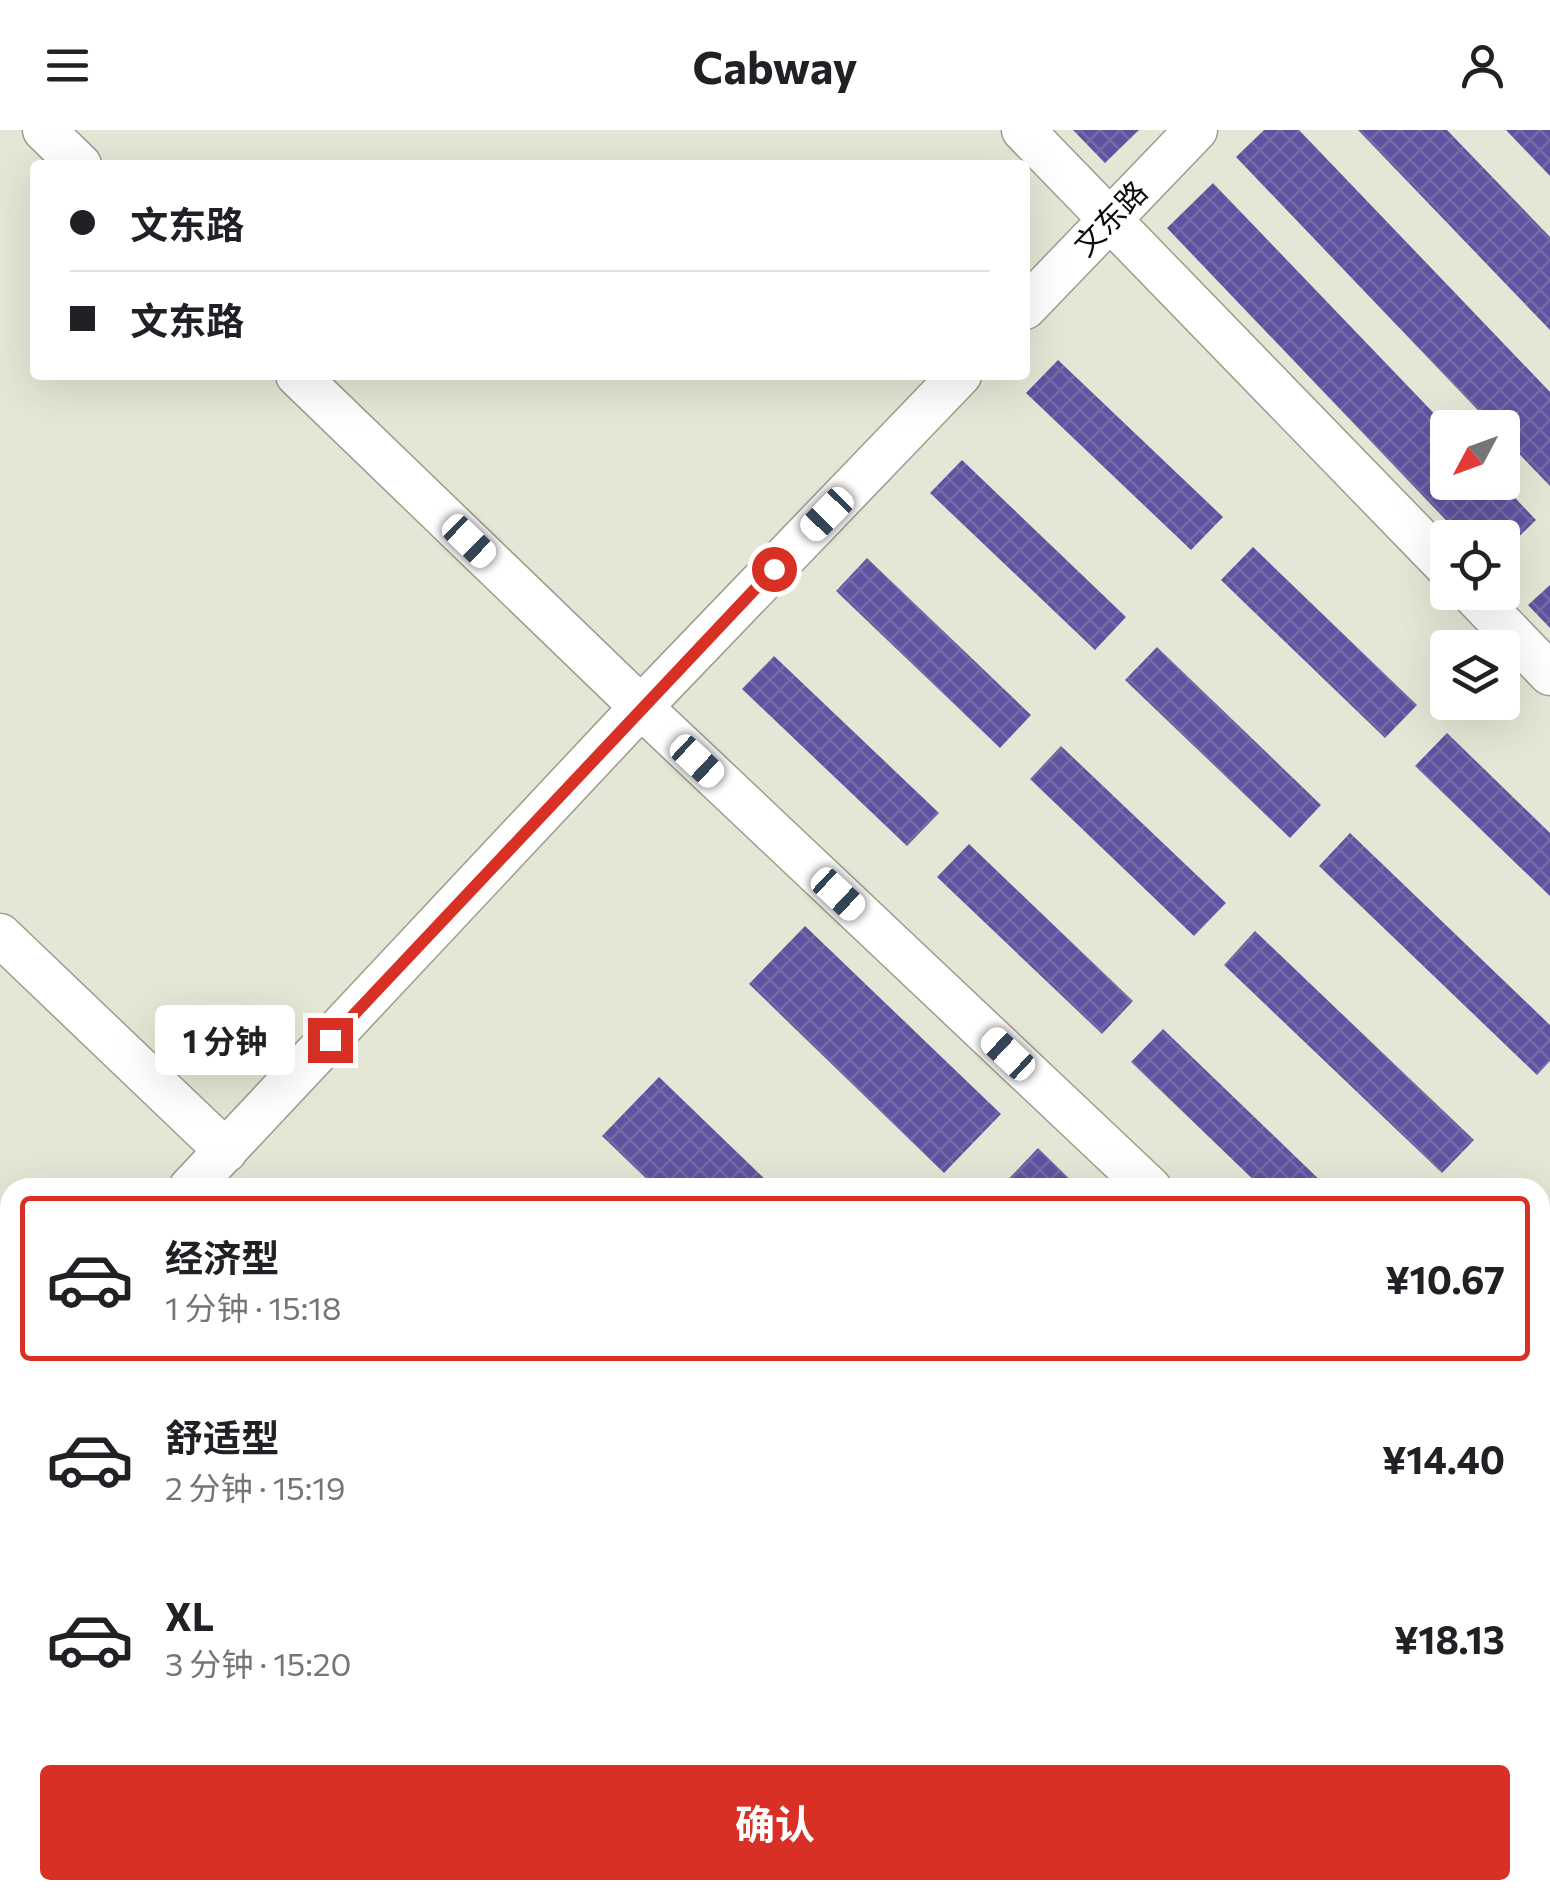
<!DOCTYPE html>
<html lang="zh">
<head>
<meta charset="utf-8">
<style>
	:root { --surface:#fff; --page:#f2f2f2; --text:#202124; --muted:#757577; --line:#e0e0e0; --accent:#d93025 }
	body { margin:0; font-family:Commissioner,"Noto Sans SC",sans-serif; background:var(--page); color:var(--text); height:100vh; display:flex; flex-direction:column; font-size:38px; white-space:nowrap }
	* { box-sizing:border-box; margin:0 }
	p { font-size:32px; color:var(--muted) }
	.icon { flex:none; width:55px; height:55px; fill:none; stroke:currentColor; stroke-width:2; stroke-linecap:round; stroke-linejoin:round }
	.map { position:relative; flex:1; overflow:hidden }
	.sheet { position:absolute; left:0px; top:1048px; width:1550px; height:722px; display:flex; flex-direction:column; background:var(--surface); border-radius:30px 30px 0 0; box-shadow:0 10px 40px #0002 }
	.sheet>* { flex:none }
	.hud { position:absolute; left:30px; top:30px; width:1000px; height:220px; border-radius:10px; box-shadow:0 10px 40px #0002; display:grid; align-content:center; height:220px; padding:0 40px; background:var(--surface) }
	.needle { width:65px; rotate:229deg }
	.fabs { position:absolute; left:1430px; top:280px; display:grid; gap:20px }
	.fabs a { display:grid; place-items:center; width:90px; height:90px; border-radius:10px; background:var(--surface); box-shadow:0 10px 40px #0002; font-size:50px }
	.end { position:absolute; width:45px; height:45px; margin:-22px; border:12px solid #d93025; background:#fff; box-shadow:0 0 0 5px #fff }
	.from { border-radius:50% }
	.bubble { position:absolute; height:70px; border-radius:10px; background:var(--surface); box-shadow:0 10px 40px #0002; font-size:32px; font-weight:700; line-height:70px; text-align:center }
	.car { position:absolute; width:30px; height:60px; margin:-30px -15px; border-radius:12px; box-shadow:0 0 8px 2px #0007; background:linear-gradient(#fff 24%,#345 0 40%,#fff 0 76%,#345 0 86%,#fff 0) }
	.hud b { display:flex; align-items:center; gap:35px; height:95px; font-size:38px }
	.hud b+b { border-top:2px solid var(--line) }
	.hud i { width:25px; height:25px; background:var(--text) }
	ul { padding:18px 0 0; list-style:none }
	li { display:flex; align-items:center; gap:30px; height:165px; margin:0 20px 15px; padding:0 20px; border:5px solid transparent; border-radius:10px }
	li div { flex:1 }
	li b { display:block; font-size:38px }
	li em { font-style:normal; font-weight:700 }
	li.active { border-color:var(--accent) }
	li>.icon { width:90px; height:90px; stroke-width:1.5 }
	.primary-button { display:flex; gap:20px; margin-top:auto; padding:20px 40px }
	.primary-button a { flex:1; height:115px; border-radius:10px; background:var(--accent); color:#fff; font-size:40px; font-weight:700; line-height:115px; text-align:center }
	header { display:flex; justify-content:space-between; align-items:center; height:130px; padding:0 40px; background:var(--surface); font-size:45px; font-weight:700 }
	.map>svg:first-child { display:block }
</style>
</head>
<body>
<header><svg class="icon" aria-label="menu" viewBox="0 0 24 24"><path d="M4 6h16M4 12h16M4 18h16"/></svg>Cabway<svg class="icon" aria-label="person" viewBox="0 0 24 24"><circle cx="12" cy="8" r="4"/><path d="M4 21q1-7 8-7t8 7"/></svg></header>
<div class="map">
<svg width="1550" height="1768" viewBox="0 0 1550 1768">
	<defs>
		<pattern id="building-cross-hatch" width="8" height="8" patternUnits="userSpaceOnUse" patternTransform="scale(2.5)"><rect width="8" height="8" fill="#5f53a1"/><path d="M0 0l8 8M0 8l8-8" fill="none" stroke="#756ca6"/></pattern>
	</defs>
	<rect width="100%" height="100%" fill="#e5e7d6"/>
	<path fill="url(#building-cross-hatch)" d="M1073 0H1139L1105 33Z
		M1264 0H1299L1550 262V356L1502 306V298H1495L1236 27Z
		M1358 0H1447L1550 107V200Z
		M1506 0H1550V46Z
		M1213 53 1448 298V352H1500L1536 390 1502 423V408H1463L1167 98Z
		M1058 230 1223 387 1191 420 1026 263Z
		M962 330 1126 487 1095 520 930 363Z
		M1253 417 1417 575 1385 608 1221 450Z
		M867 428 1031 585 1000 618 836 461Z
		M1550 455V498L1528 475Z
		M1157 517 1321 675 1290 708 1125 550Z
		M774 526 939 683 907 716 742 559Z
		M1447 603 1550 703V766L1415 636Z
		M1061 616 1226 773 1194 806 1030 649Z
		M1350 703 1550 895V931L1537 945 1319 736Z
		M969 714 1133 871 1102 904 937 747Z
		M805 796 1001 984 944 1043 749 854Z
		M1255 801 1474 1010 1442 1043 1224 835Z
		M1163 899 1328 1058H1262L1131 932Z
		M659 947 774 1058H656L602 1006Z
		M1038 1018 1079 1058H1000Z
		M1540 1134 1550 1143V1297L1540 1288Z
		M763 1760H840L849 1768H755Z
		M1039 1760H1144L1137 1768H1048Z"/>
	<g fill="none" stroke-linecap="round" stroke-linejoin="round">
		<defs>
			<path id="minor" d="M44 0 80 35
				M1023 0 1448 438
				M1025 178 1196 0
				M297 245 641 577 1150 1058
				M1471 462 1550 544
				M0 805 226 1021
				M190 1058 641 577 960 245
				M0 1251 10 1241
				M1540 1408 1550 1416
				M740 1768 748 1760"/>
			<path id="major" d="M1540 1612 1550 1601
				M1399 1768 1406 1760"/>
			<path id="highway" d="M13 1760 29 1768"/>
		</defs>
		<use href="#minor" stroke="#9c9d8e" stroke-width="45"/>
		<use href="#major" stroke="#fff" stroke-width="55"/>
		<use href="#highway" stroke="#fff" stroke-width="58"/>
		<use href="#minor" stroke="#fff" stroke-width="42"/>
		<use href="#major" stroke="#e2e26f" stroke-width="52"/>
		<use href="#highway" stroke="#cece0f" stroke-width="55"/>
	</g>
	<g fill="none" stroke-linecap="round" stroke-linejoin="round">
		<path stroke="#d93025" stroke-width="12" d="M330 910 774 439"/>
	</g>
	<g text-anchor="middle" stroke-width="10" stroke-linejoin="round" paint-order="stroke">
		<g font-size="30" fill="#0b0c07" stroke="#fff">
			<text transform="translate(1111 89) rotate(-46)" y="10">文东路</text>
		</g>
	</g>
</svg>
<div class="fabs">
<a><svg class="needle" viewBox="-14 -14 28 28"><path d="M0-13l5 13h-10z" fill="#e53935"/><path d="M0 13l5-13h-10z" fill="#757577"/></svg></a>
<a><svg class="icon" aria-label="locate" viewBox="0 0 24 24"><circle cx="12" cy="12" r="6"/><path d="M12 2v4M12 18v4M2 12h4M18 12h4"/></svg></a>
<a><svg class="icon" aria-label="layers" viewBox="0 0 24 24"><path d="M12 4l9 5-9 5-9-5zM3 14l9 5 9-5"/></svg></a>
</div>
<i class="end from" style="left:774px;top:439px"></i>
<i class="end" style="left:330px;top:910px"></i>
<div class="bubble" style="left:155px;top:875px;width:140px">1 分钟</div>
<i class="car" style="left:827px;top:384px;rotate:224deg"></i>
<i class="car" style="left:469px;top:411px;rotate:134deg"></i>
<i class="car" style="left:697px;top:631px;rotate:133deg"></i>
<i class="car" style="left:838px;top:764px;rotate:133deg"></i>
<i class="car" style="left:1008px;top:924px;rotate:313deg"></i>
<div class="hud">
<b><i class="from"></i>文东路</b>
<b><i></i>文东路</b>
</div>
<section class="sheet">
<ul>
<li class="active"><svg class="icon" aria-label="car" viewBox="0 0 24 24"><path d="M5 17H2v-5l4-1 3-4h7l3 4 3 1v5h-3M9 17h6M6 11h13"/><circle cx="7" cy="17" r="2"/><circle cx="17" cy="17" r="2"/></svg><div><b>经济型</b><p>1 分钟 · 15:18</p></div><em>¥10.67</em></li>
<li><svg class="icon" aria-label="car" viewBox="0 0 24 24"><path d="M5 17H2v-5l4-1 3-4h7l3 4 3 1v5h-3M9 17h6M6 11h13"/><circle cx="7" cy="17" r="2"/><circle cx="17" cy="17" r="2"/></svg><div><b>舒适型</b><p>2 分钟 · 15:19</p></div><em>¥14.40</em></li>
<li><svg class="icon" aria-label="car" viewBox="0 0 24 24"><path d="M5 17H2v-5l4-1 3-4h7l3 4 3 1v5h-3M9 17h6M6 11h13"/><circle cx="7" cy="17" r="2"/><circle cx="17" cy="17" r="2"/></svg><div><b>XL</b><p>3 分钟 · 15:20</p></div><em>¥18.13</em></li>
</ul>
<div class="primary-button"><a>确认</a></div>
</section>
</div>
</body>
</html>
